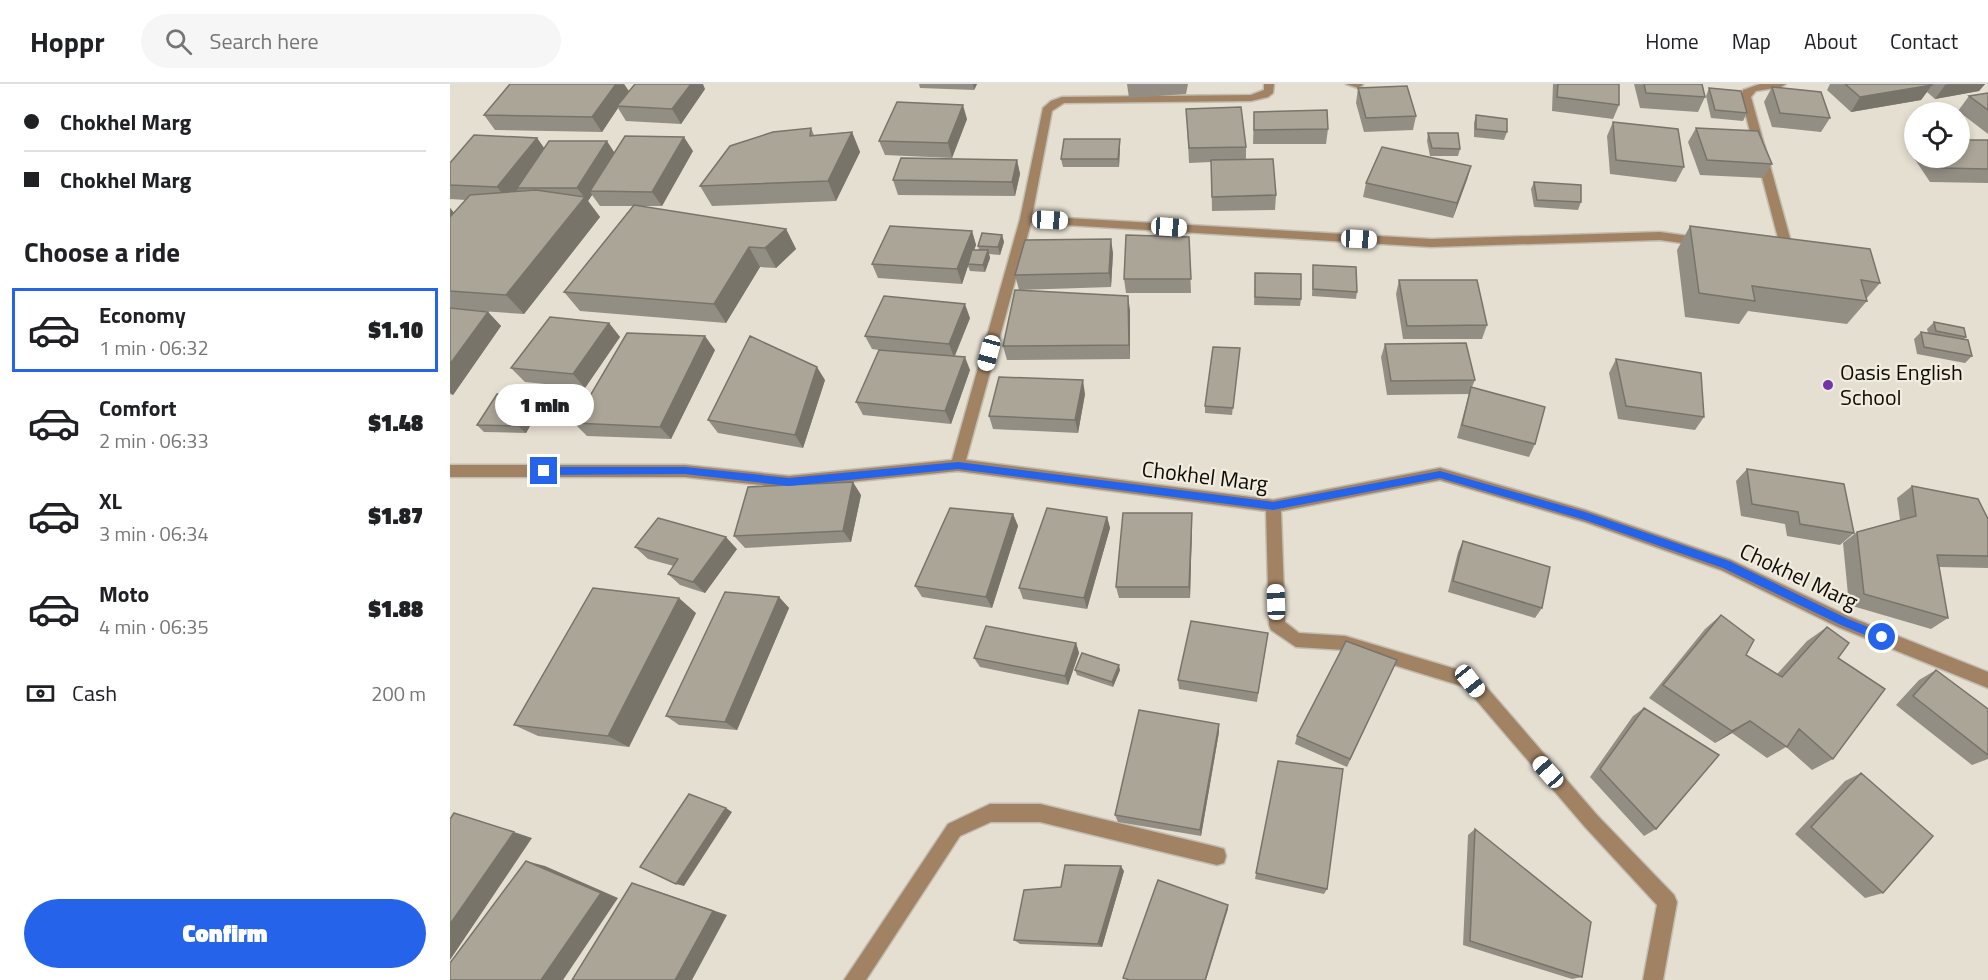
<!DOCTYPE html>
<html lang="en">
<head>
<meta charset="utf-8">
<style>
	:root { --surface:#fff; --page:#f6f6f6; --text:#202124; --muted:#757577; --line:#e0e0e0; --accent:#2563eb }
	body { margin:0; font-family:"Titillium Web",sans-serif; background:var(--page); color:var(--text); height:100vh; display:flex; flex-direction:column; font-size:22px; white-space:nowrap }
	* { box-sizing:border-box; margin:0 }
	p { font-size:20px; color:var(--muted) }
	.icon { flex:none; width:33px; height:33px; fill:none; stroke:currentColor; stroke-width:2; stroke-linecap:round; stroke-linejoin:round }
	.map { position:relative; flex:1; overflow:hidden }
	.panel { display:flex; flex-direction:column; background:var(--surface); width:450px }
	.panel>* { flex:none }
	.top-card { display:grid; align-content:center; height:132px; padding:0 24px; background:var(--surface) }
	.fabs { position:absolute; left:1454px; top:18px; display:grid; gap:12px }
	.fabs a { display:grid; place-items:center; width:66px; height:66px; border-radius:50%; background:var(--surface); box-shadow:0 3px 9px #0003; font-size:30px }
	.end { position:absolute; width:27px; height:27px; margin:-14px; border:8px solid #2563eb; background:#fff; box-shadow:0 0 0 3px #fff }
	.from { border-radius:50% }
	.bubble { position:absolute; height:42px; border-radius:21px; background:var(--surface); box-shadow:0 3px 9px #0003; font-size:20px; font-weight:800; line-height:42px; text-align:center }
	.car { position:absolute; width:18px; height:36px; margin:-18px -9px; border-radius:8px; box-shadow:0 0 4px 2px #0007; background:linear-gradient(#fff 24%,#345 0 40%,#fff 0 76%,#345 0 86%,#fff 0) }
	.top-card b { display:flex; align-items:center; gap:21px; height:57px; font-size:22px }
	.top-card b+b { border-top:2px solid var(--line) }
	.top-card i { width:15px; height:15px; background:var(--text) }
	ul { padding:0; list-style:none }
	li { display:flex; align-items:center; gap:18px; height:84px; margin:0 12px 9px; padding:0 12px; border:3px solid transparent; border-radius:0px }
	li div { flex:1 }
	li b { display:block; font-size:22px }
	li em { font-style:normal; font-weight:800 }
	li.current { border-color:var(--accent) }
	li>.icon { width:54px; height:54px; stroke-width:1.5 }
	h2 { padding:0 24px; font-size:27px; line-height:72px }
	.pay { display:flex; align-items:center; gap:15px; height:66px; padding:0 24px; font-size:22px }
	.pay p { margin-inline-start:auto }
	.action { display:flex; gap:12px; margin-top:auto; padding:12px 24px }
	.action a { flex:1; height:69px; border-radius:36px; background:var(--accent); color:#fff; font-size:24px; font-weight:800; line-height:69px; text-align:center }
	header { display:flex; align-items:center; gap:36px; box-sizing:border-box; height:84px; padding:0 30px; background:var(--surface); border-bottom:2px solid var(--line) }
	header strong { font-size:28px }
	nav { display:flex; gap:33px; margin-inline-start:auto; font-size:21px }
	.search { width:420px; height:54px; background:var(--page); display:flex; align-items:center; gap:15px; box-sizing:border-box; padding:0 21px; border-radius:33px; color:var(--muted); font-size:22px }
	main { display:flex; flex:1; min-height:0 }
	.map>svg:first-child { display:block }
</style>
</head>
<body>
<header>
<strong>Hoppr</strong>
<div class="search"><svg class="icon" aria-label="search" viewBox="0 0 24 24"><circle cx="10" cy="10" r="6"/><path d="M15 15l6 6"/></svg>Search here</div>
<nav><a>Home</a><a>Map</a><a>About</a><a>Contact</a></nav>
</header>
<main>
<section class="panel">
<div class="top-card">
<b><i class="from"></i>Chokhel Marg</b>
<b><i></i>Chokhel Marg</b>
</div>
<h2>Choose a ride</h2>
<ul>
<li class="current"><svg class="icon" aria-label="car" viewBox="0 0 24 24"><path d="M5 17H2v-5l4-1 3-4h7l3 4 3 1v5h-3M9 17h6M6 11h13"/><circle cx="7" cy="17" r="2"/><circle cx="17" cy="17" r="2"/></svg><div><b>Economy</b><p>1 min · 06:32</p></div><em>$1.10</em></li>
<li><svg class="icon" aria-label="car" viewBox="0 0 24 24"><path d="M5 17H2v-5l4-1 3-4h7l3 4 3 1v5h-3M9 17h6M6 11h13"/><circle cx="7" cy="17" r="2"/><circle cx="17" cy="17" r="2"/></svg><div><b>Comfort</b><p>2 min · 06:33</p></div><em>$1.48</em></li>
<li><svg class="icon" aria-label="car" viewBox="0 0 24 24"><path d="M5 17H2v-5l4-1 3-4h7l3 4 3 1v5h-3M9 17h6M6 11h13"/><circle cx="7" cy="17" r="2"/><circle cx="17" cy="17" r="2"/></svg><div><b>XL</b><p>3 min · 06:34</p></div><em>$1.87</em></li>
<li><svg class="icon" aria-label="car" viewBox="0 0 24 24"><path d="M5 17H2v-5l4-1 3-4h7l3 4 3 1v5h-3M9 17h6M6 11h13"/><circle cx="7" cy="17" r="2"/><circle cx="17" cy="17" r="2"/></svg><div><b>Moto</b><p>4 min · 06:35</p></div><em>$1.88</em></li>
</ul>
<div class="pay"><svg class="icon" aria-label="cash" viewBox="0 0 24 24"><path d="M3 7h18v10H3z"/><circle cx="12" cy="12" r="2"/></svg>Cash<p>200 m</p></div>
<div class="action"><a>Confirm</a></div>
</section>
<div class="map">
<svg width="1538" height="896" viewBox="0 0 1538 896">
	<rect width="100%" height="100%" fill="#e5dfd1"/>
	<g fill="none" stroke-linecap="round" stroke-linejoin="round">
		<defs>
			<path id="street" d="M814 0H824L823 9 818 13 801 17 614 19 602 27 582 132 981 155 1210 148 1253 154 1259 158 1253 162 1210 156 981 163 581 139 516 376 823 416 990 384 1135 426 1281 476 1400 533 1538 588V604L1388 543 1271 486 1135 438 990 396 831 427 835 538 849 549 895 552 1026 591 1147 731 1224 811 1227 818 1213 896H1193L1207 821 1135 743 1015 603 895 566 846 563 821 546 819 541 816 427 508 387 339 404 235 393H0V381H235L339 392 502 376 570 135 593 24 601 17 612 13 801 11 814 6Z
				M896 0H912L913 1 908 4Z
				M1310 0H1336L1331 3 1306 7 1301 13 1340 154 1333 167 1321 171 1315 167 1324 161 1328 154 1291 13 1293 6Z
				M540 720H590L767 763 774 765 776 772 774 779 767 781 590 738H541L510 752 416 896H394L498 740Z"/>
		</defs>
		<use href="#street" stroke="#c2bdb1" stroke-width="3"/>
		<use href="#street" fill="#a18364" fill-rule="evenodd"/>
	</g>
	<path fill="#938e83" d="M60 0H174L179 7 255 5 231 40 176 37 168 24 152 48 45 46 34 31Z
		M469 0H527L524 6 470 4Z
		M677 0H738L736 10 679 14Z
		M1103 0H1169V21L1163 35 1102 27Z
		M1184 0H1252L1255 13 1248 28 1190 24Z
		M1380 0H1535L1529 7 1485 15 1477 8 1471 16 1401 28 1377 6Z
		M1322 3 1380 34 1371 48 1322 43 1314 18Z
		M908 4 966 32 963 46 914 48 906 19Z
		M1259 4 1297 29 1293 37 1261 34 1256 12Z
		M1538 9V50L1508 27 1519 12Z
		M804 28 878 45 876 60H803Z
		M1026 31 1057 48 1054 56 1024 53V39Z
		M517 35 502 74 435 71 429 57Z
		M1163 38 1234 83 1226 98 1160 90 1157 52Z
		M737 39 796 63V75L826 111 825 126 762 127 761 78 739 79Z
		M361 44 364 51 402 48 410 68 386 117 262 122 250 102Z
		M1246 44 1322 80 1313 94 1250 91 1238 58Z
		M978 49 1010 65 1008 72H980L977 57Z
		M87 54 94 64 165 68 243 67 212 122H190L336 145 346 165 326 184 310 183 276 239 130 227 114 208 183 122H150L142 111 138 117 150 133 74 230 17 226 38 228 51 242 3 311 0 310V124L4 129 16 116 0 115V79Z
		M670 55V62L669 83H613L611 75Z
		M1538 56V99L1480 98 1464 74H1509Z
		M567 76 570 90 565 112 448 111 443 96Z
		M1021 82 1003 134 913 113 916 99Z
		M1084 98 1131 118 1128 126 1084 123 1081 105Z
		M1240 142 1430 199 1416 215 1417 217 1397 240 1298 227 1289 240 1235 233 1227 166Z
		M522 147 526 161 524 166H529L528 162 552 151 554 158 550 171 539 170 540 174 535 188 520 187 518 182 512 200 428 194 422 180Z
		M739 153 741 209H676L674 195Z
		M663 169 661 203 569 206 565 191Z
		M863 181 907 208 906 215 862 212Z
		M805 189 851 215 850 222 804 221Z
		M949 196 1037 241 1032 255H953L946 210Z
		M680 226V275L557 276 553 262Z
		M520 234 505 272 520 286 501 340 413 331 406 318 429 266 422 265 415 252Z
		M1484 238 1516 253 1514 255 1522 272 1515 279 1467 270 1464 255 1471 248 1478 249 1477 245Z
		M159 239 170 253 135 304 75 298 61 284Z
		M935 260 1025 296 1022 303 1085 360 1079 373 1007 354 1019 310 937 311 931 273Z
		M265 266 221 355 137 352 124 339Z
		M789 272 782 331 755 329V322Z
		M1166 275 1254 333 1245 346 1168 335 1159 289Z
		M375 296 353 364 268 349 258 336Z
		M635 310 628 349 543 345 539 332Z
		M87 311 94 318 76 349 34 348 27 341Z
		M1297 385 1404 449 1390 461 1337 452 1335 440 1291 432 1286 397Z
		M1462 402 1538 435V484L1489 483 1498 534 1481 545 1399 521 1393 459 1407 448 1450 436 1447 414Z
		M411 411 401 458 295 464 284 452Z
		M742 429V441L740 514H669L666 503Z
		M563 430 568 442 542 524 472 513 465 502Z
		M657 433 660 444 637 525 573 515 569 504Z
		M1013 457 1092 524 1085 534 998 508 1008 468Z
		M185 463 287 465 255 509 230 501 218 490 224 482 198 475Z
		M329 513 339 524 287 646 229 641 216 632Z
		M246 529 179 663 88 652 64 641Z
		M1271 531 1296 571 1327 590 1357 557 1377 543 1388 574 1383 675 1362 686 1336 663 1317 674 1282 649 1265 659 1199 614 1255 545Z
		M818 549 807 618 729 605 728 596Z
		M626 559 629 569 618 601 530 583 524 574Z
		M947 576 897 683 845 660 847 652Z
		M625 586H670L663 603 627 591Z
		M1486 586 1538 625V675L1522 681 1446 621 1469 596Z
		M1194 624 1206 745 1194 752 1140 693 1183 632Z
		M769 648 751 752 668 738 665 731Z
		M828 677 877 805 874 810 805 795Z
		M1411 689 1433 809 1415 814 1345 750 1395 697Z
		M1025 745 1132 893 1122 895 1013 861 1018 751Z
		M674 787 652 863 570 860 564 856 611 803Z"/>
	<path fill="#78746a" d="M166 0H174L179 8 167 22 168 24 152 48 142 33Z
		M241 0H253L255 5 231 40 222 25Z
		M523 0H527L524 6Z
		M1498 0H1535L1529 7 1485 15 1495 1Z
		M1482 1 1471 16 1401 28 1410 13Z
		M513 21 517 35 502 74 498 59Z
		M402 48 410 68 386 117 378 97Z
		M234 53 243 67 212 122 202 108Z
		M87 54 97 68 67 104 68 105 58 117 47 103Z
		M670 55V62L669 83 668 75Z
		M157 57 166 71 140 107 142 111 138 117 150 133 74 230 56 211 135 114 127 104Z
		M567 76 570 90 565 112 562 98Z
		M1021 82 1017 96 1003 134 1007 119Z
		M0 124 6 131 0 139Z
		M336 145 346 165 326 184 315 164Z
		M522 147 526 161 519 180H518V182L512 200 507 185Z
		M552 151 554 158 550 171 548 163Z
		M661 155 663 169 661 203 659 189Z
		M299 163 310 183 276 239 264 220Z
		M538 166 540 174 535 188 533 181Z
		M678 212 680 226V275L679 261Z
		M515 220 520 234 504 273 499 260Z
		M38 228 51 242 3 311 0 308V280Z
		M159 239 170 253 135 304 123 290Z
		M255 252 265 266 221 355 210 343Z
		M515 273 520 286 501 340 495 327Z
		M367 283 375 296 353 364 345 351Z
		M633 296 635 310 628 349 625 336Z
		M87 311 94 318 76 349 68 342Z
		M403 398 411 411 401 458 393 447Z
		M742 429V441L740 514 739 503Z
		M563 430 568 442 542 524 536 513Z
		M657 433 660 444 637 525 634 514Z
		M276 453 287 465 255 509 243 498Z
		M329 513 339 524 287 646 275 638Z
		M229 514 246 529 179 663 158 652Z
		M626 559 629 569 618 601 615 592Z
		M669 581 670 586 663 603 662 598Z
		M1300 637 1282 649 1265 659 1282 647Z
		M769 640V648L751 752 750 746Z
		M276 724 282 728 234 802 226 800Z
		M64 748 82 754 0 876V840Z
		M76 777 95 782 168 814 113 896H91Z
		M671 782 674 787 652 863 648 860Z
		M198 804 277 831 242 896H225Z
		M778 821V825L756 896H755Z"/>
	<path fill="#aba598" stroke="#78746a" stroke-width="1.5" d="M60 0H166L142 33 34 31Z
		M185 0H241L222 25 167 22Z
		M1108 0H1169V21L1107 13Z
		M1194 0H1252L1255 13 1196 9Z
		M1395 0H1480L1482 1 1410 13Z
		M957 2 966 32 916 34 908 4Z
		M1322 3 1371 8 1380 34 1330 29Z
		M1259 4 1291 7 1297 29 1265 26Z
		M1538 9V26L1519 12Z
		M447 18 513 21 498 59 429 57Z
		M791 23 796 63 739 64 736 25Z
		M877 26 878 45 804 46V28Z
		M1026 31 1057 35V48L1026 45Z
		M1163 38 1228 45 1234 83 1166 76Z
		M361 44 360 52 402 48 378 97 250 102 280 62 323 48Z
		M1246 44 1308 47 1322 80 1257 76Z
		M978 49H1008L1010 65 982 64Z
		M24 51 87 54 47 103 0 101V79Z
		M175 52 234 53 202 108 140 107Z
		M614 55H670L668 75H611Z
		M1509 56H1538V85L1492 84 1485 74H1509Z
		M99 57H157L127 104H67Z
		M932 63 1021 82 1007 119 916 99Z
		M451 74 567 76 562 98 443 96Z
		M823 75 826 111 762 113 761 76Z
		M1084 98 1131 101V118L1087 116Z
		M86 106 135 113 56 211 0 207V133L20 111Z
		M184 121 336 145 315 164 299 163 264 220 114 208Z
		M440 142 522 147 507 185 422 180Z
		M1240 142 1420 165 1430 199 1411 196 1417 217 1302 202 1305 217 1249 209Z
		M532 149 552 151 548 163 528 162Z
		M676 151 739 153 741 195H674Z
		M661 155 659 189 565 191 575 156Z
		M522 166H538L533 181 518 180Z
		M863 181 906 183 907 208 863 205Z
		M805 189 851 190V215L805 213Z
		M949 196H1027L1037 241 957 242Z
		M565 206 678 212 679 261 553 262Z
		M434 212 515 220 499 260 415 252Z
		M0 224 38 228 0 280Z
		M100 233 159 239 123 290 61 284Z
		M1484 238 1514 244 1516 253 1486 247Z
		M1471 248 1518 256 1522 272 1474 263Z
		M177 249 255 252 210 343 124 339Z
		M300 252 367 283 345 351 258 336Z
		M1016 259 1025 296 941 297 935 260Z
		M763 263 790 264 783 324 755 322Z
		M429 266 515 273 495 327 406 318Z
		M1166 275 1251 289 1254 333 1176 322Z
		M549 293 633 296 625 336 539 332Z
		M1021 303 1095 323 1085 360 1012 341Z
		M47 310 87 311 68 342 27 341Z
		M1297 385 1394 400 1404 449 1350 440 1348 428 1302 420Z
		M403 398 393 447 284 452 298 403Z
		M1462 402 1528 415 1538 435V472L1487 471 1498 534 1414 510 1407 448 1466 432Z
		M500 424 563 430 536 513 465 502Z
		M597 424 657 433 634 514 569 504Z
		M673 429H742L739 503H666Z
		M208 434 276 453 243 498 218 490 228 475 185 463Z
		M1013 457 1100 483 1092 524 1003 497Z
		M143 504 229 514 158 652 64 641Z
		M275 508 329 513 275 638 216 632Z
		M1271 531 1304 556 1296 571 1332 593 1377 543 1399 559 1388 574 1435 605 1383 675 1349 645 1337 663 1300 637 1282 647 1213 601Z
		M741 537 818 549 808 609 728 596Z
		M536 542 626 559 615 592 524 574Z
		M896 557 947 576 900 675 847 652Z
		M632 569 669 581 662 598 625 586Z
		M1486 586 1538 625V671L1463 612Z
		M1194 624 1269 671 1206 745 1150 685Z
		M689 626 769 640 750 746 665 731Z
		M828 677 893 685 877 805 806 789Z
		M1411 689 1483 752 1433 809 1361 743Z
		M239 710 276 724 226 800 190 783Z
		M4 729 64 748 0 840V735Z
		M1025 745 1141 838 1132 893 1020 857Z
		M76 777 151 809 91 896H0V879Z
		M615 781 671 782 648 860 564 856 574 806 611 803Z
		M708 796 778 821 755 896H680L673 894Z
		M182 799 263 827 225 896H122Z"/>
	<path fill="#2563eb" d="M508 378 823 418 990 387 1135 428 1279 477 1398 535 1436 550 1437 553 1432 558 1391 541 1273 484 1135 436 990 394 823 426 508 385 339 402 235 390 94 391 90 387 94 383H235L339 394Z"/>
	<circle fill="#7334a9" stroke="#f2ecde" stroke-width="2" cx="1378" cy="301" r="6"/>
	<g text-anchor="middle" stroke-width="4.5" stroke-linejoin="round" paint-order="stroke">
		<g font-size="22" fill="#0d0b07" stroke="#f2ecde" text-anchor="start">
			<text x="1390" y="296">Oasis English<tspan x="1390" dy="25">School</tspan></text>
		</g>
		<g font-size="22" fill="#0d0b07" stroke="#f2ecde">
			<text transform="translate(755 392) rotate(7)" y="8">Chokhel Marg</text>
			<text transform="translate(1349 492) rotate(25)" y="8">Chokhel Marg</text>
		</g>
	</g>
</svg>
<div class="fabs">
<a><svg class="icon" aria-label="locate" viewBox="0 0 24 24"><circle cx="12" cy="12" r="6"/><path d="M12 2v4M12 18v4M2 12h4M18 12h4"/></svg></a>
</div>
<i class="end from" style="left:1432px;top:553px"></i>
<i class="end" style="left:94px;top:387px"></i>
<div class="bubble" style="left:45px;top:300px;width:99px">1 min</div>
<i class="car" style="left:600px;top:136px;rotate:93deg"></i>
<i class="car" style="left:719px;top:143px;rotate:94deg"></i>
<i class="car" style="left:909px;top:155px;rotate:93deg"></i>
<i class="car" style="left:539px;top:269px;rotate:195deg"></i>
<i class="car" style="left:826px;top:518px;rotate:358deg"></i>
<i class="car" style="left:1020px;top:597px;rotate:141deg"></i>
<i class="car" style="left:1098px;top:688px;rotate:318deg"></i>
</div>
</main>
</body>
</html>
